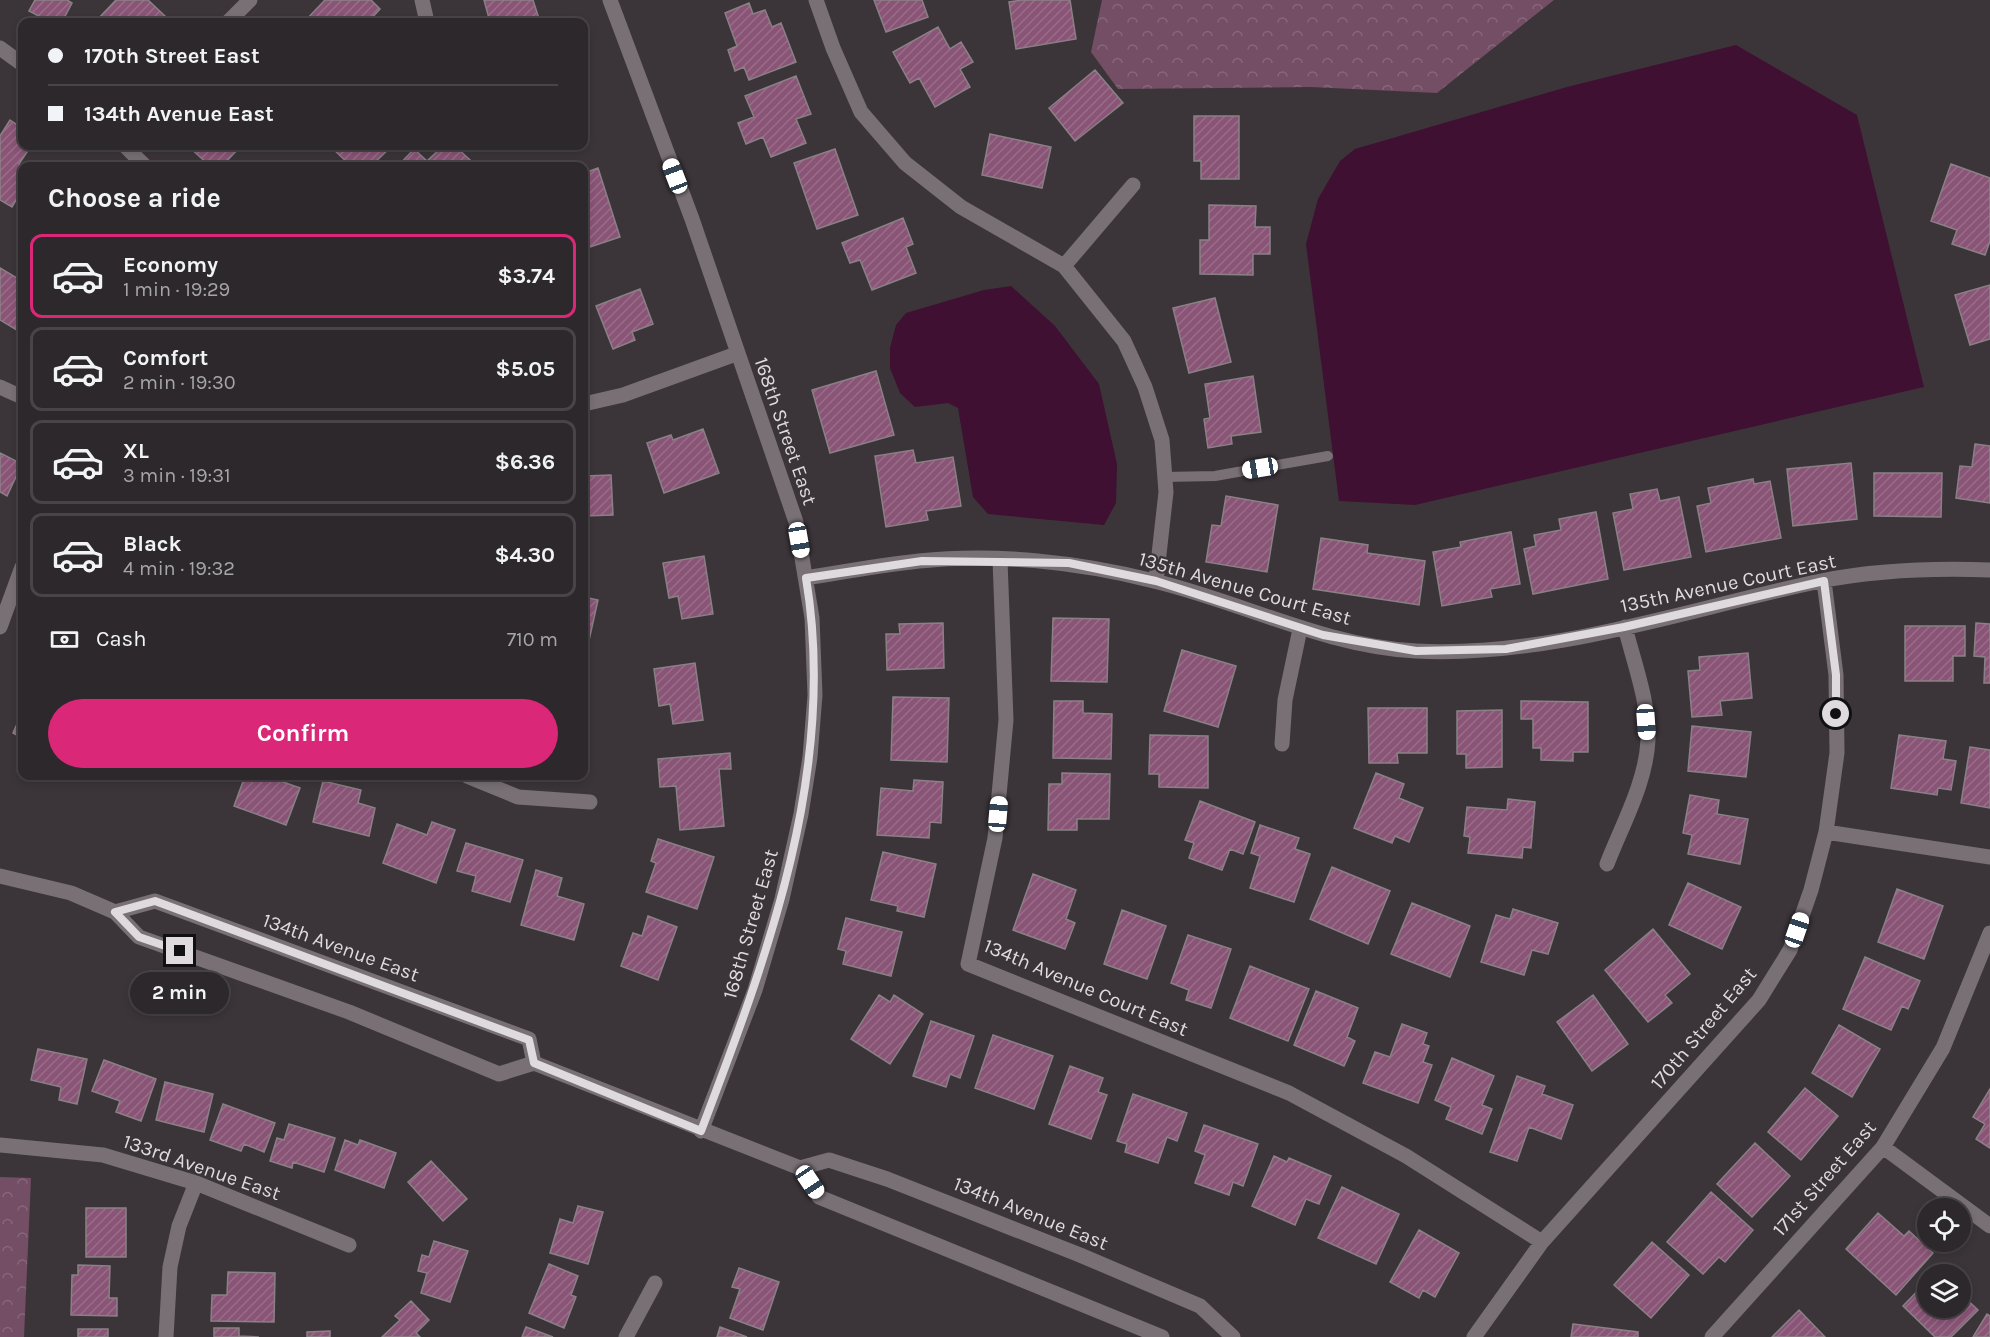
<!DOCTYPE html>
<html lang="en">
<head>
<meta charset="utf-8">
<style>
	:root { --surface:#2c282b; --page:#383437; --text:#f1f3f6; --muted:#a6a6a9; --line:#484447; --accent:#db2777 }
	body { margin:0; font-family:Karla,sans-serif; background:var(--page); color:var(--text); height:100vh; display:flex; flex-direction:column; font-size:22px; white-space:nowrap }
	* { box-sizing:border-box; margin:0 }
	p { font-size:20px; color:var(--muted) }
	.icon { flex:none; width:33px; height:33px; fill:none; stroke:currentColor; stroke-width:2; stroke-linecap:round; stroke-linejoin:round }
	.map { position:relative; flex:1; overflow:hidden }
	.details { position:absolute; left:18px; top:162px; width:570px; height:618px; display:flex; flex-direction:column; background:var(--surface); border-radius:12px; box-shadow:0 3px 9px #0003,0 0 0 2px var(--line) }
	.details>* { flex:none }
	.top-card { position:absolute; left:18px; top:18px; width:570px; height:132px; border-radius:12px; box-shadow:0 3px 9px #0003,0 0 0 2px var(--line); display:grid; align-content:center; height:132px; padding:0 30px; background:var(--surface) }
	.controls { position:absolute; left:1917px; top:1198px; display:grid; gap:12px }
	.controls a { display:grid; place-items:center; width:54px; height:54px; border-radius:50%; background:var(--surface); box-shadow:0 3px 9px #0003,0 0 0 2px var(--line); font-size:30px }
	.end { position:absolute; width:27px; height:27px; margin:-14px; border:8px solid #dedadd; background:#111; box-shadow:0 0 0 3px #111 }
	.from { border-radius:50% }
	.bubble { position:absolute; height:42px; border-radius:21px; background:var(--surface); box-shadow:0 3px 9px #0003,0 0 0 2px var(--line); font-size:20px; font-weight:700; line-height:42px; text-align:center }
	.car { position:absolute; width:18px; height:36px; margin:-18px -9px; border-radius:8px; box-shadow:0 0 4px 2px #0007; background:linear-gradient(#fff 24%,#345 0 40%,#fff 0 76%,#345 0 86%,#fff 0) }
	.top-card b { display:flex; align-items:center; gap:21px; height:57px; font-size:22px }
	.top-card b+b { border-top:2px solid var(--line) }
	.top-card i { width:15px; height:15px; background:var(--text) }
	ul { padding:0; list-style:none }
	li { display:flex; align-items:center; gap:18px; height:84px; margin:0 12px 9px; padding:0 18px; border:3px solid var(--line); border-radius:12px }
	li div { flex:1 }
	li b { display:block; font-size:22px }
	li em { font-style:normal; font-weight:700 }
	li.selected { border-color:var(--accent) }
	li>.icon { width:54px; height:54px; stroke-width:1.5 }
	h2 { padding:0 30px; font-size:27px; line-height:72px }
	.pay { display:flex; align-items:center; gap:15px; height:66px; padding:0 30px; font-size:22px }
	.pay p { margin-inline-start:auto }
	.action { display:flex; gap:12px; margin-top:auto; padding:12px 30px }
	.action a { flex:1; height:69px; border-radius:36px; background:var(--accent); color:#fff; font-size:24px; font-weight:700; line-height:69px; text-align:center }
	.map>svg:first-child { display:block }
</style>
</head>
<body>
<div class="map">
<svg width="1990" height="1337" viewBox="0 0 1990 1337">
	<defs>
		<pattern id="forest-crowns" width="20" height="18" patternUnits="userSpaceOnUse" patternTransform="scale(1.5)"><rect width="20" height="18" fill="#734e65"/><path d="M2 6a3 3 0 1 1 6 0M12 15a3 3 0 1 1 6 0" fill="none" stroke="#86677b"/></pattern>
		<pattern id="building-hatch" width="6" height="6" patternUnits="userSpaceOnUse" patternTransform="scale(1.5)"><rect width="6" height="6" fill="#895476"/><path d="M-1 1l2-2M0 6l6-6M5 7l2-2" fill="none" stroke="#996c89"/></pattern>
	</defs>
	<rect width="100%" height="100%" fill="#3b3539"/>
	<path fill="url(#forest-crowns)" d="M1102 0H1554L1437 93 1311 87 1118 89 1091 52Z
		M0 1177 31 1178 24 1337H0Z"/>
	<path fill="#3f1031" d="M1736 45 1857 115 1924 387 1415 505 1339 501 1306 244 1318 199 1340 161 1355 149 1567 87Z
		M1011 286 1055 326 1099 384 1117 464 1116 503 1104 525 988 514 973 497 958 408 948 403 915 407 900 393 890 368V348L896 325 906 313 984 290Z"/>
	<path fill="url(#building-hatch)" stroke="#898185" stroke-width="1.5" d="M35 0H67L72 3 62 22H50L29 11Z
		M116 0H148L166 17 161 22H95Z
		M325 0H371L380 9 370 20 371 22H304Z
		M484 0H533L540 22H490Z
		M874 0H922L928 17 886 32Z
		M1022 0H1070L1076 39 1016 49 1009 2Z
		M749 3 753 14 765 10 772 27 781 23 796 62 749 80 744 67 735 71 728 50 737 46 725 13Z
		M938 27 950 49 961 42 973 62 960 69 970 87 935 107 919 78 910 83 893 52Z
		M1095 70 1123 103 1075 141 1049 108Z
		M796 76 811 114 796 119 806 143 771 157 763 137 746 144 738 123 754 117 745 96Z
		M1194 116H1239V179H1201V161H1194Z
		M10 120 22 128V146H31L19 164 23 166 22 190 12 207 0 200V136Z
		M990 134 1051 147 1042 188 982 175Z
		M188 146H241L222 166H210Z
		M330 146H392L371 166H351Z
		M443 146H455L470 160 463 166H398L414 149 427 161Z
		M835 149 858 215 817 229 794 163Z
		M1951 164 1990 178V241L1985 255 1952 244 1957 230 1931 221Z
		M598 168 620 237 584 249V173Z
		M1209 205 1256 206 1255 227H1270V254H1253V275L1200 274V240H1209Z
		M903 218 913 244 906 247 916 273 872 290 860 260 850 263 842 243Z
		M0 268 22 281 17 295 22 298V327L20 332 0 320Z
		M1990 285V339L1970 345 1955 295Z
		M640 289 653 324 632 332 635 340 613 349 596 306Z
		M1215 298 1231 362 1189 373 1173 308Z
		M876 371 894 435 830 453 812 390Z
		M1253 376 1261 432 1231 436 1232 444 1208 448 1204 419 1210 418 1205 384Z
		M703 429 719 473 664 493 647 443 671 435 673 440Z
		M1975 444 1990 446V503L1956 498 1960 466 1972 467Z
		M913 450 916 463 953 457 961 506 926 511 928 520 886 527 875 456Z
		M0 453 22 464 7 496 0 492Z
		M1851 463 1857 519 1793 526 1787 469Z
		M1874 473H1942L1941 517 1874 516Z
		M611 475 613 515 584 516V476Z
		M1753 479 1754 484 1770 481 1781 538 1706 552 1697 506 1711 503 1708 488Z
		M1657 489 1660 501 1679 497 1691 557 1624 570 1613 513 1633 509 1630 494Z
		M1226 496 1278 505 1267 572 1206 562 1212 525 1221 526Z
		M1596 512 1608 579 1533 594 1524 549 1536 546 1534 535 1561 530 1559 519Z
		M1511 532 1520 584 1490 589 1492 597 1442 606 1433 552 1461 547 1460 542Z
		M1321 538 1368 545 1367 553 1425 561 1419 605 1313 589Z
		M704 556 713 614 682 619 678 596 669 598 663 563Z
		M584 597 598 600 586 654H584Z
		M1053 618 1109 619 1107 682 1051 681Z
		M943 623 944 668 887 670 886 634H900L899 624Z
		M1976 623 1990 624V683H1984L1985 657 1974 656Z
		M1905 626H1965V656H1953V681H1905Z
		M1182 650 1236 666 1218 727 1164 711Z
		M1748 653 1752 698 1720 701 1722 715 1692 717 1688 671 1700 670 1699 657Z
		M695 663 703 720 673 724 670 704 659 706 654 669Z
		M893 697 949 698 947 762 891 760Z
		M1054 701H1083V713L1112 714 1111 759 1053 758Z
		M1521 701 1588 702V752H1573V761L1541 760V748H1533V719H1521Z
		M1368 708H1427V753H1397L1398 763H1369Z
		M1502 710V767L1466 768V754H1457V711Z
		M22 713V738L13 733Z
		M1692 726 1751 732 1746 777 1688 771Z
		M1150 735 1208 736V788L1159 787V774H1149Z
		M1899 735 1946 741 1943 759 1956 761 1951 790 1938 788 1937 795 1891 788Z
		M1970 747 1990 750V808L1961 803Z
		M730 753 731 769H719L724 826 680 830 676 786 660 787 658 759Z
		M1062 773 1110 774 1109 819H1077V830H1048L1049 784H1062Z
		M1376 773 1404 784 1399 798 1423 808 1409 842 1395 836 1392 843 1354 828Z
		M245 776H273L272 778 300 788 286 825 234 806Z
		M914 780 943 782 941 823 930 822 929 838 877 835 881 788 913 791Z
		M323 781 361 790 358 803 375 808 369 836 313 822Z
		M1690 795 1719 800 1717 814 1748 819 1740 864 1688 854 1692 835 1683 833Z
		M1508 799 1535 802 1531 848 1523 847 1522 858 1468 853 1470 837 1464 836 1467 807 1507 810Z
		M1200 801 1255 822 1243 854 1230 849 1222 870 1189 858 1194 843 1185 840Z
		M432 822 455 830 436 883 383 863 397 824 427 835Z
		M1260 825 1299 838 1295 849 1310 854 1294 902 1250 888 1260 856 1251 853Z
		M658 839 714 857 697 909 646 892 656 863 651 861Z
		M466 843 523 860 510 902 472 891 476 876 457 871Z
		M883 852 936 864 924 917 897 911 898 906 871 900Z
		M1332 867 1390 891 1368 944 1310 919Z
		M536 870 562 878 557 896 584 904 574 940 521 925Z
		M1033 874 1076 890 1066 919 1075 923 1065 949 1013 930Z
		M1688 883 1741 907 1722 949 1669 925Z
		M1897 889 1943 906 1924 959 1878 942Z
		M1412 903 1470 926 1450 977 1391 954Z
		M1513 909 1558 923 1548 954 1532 950 1524 975 1481 962 1496 915 1510 919Z
		M1122 910 1166 926 1147 979 1104 964Z
		M648 916 677 927 658 980 621 966 633 933 642 936Z
		M846 918 902 932 891 976 843 964 846 951 838 949Z
		M1653 929 1690 974 1665 995 1672 1003 1648 1022 1605 970Z
		M1188 935 1231 949 1211 1008 1186 1000 1189 990 1171 983Z
		M1865 957 1920 981 1908 1009 1902 1006 1891 1030 1843 1009Z
		M1250 966 1309 989 1288 1041 1230 1018Z
		M1316 991 1358 1008 1347 1037 1355 1041 1344 1066 1294 1045Z
		M879 995 890 1002 894 995 923 1014 890 1064 851 1039Z
		M1593 995 1628 1044 1592 1071 1557 1022Z
		M931 1021 974 1036 960 1078 950 1074 946 1087 913 1076Z
		M1402 1024 1427 1033 1423 1044 1429 1046 1423 1062 1432 1065 1418 1103 1363 1083 1375 1052 1390 1057Z
		M1839 1025 1880 1049 1852 1097 1812 1073Z
		M993 1035 1053 1056 1034 1109 975 1088Z
		M38 1049 87 1059 77 1104 59 1100 61 1087 31 1080Z
		M1452 1058 1494 1076 1482 1105 1492 1109 1482 1134 1446 1119 1451 1107 1435 1100Z
		M104 1060 156 1079 141 1121 116 1112 120 1101 92 1091Z
		M1070 1066 1103 1078 1098 1092 1107 1095 1091 1139 1049 1124Z
		M1517 1076 1545 1086 1542 1094 1573 1105 1561 1139 1529 1127 1517 1161 1490 1152Z
		M165 1082 213 1094 204 1132 156 1120Z
		M1805 1088 1838 1116 1801 1160 1768 1132Z
		M1990 1089V1148L1976 1139 1985 1124 1973 1117Z
		M1133 1094 1187 1113 1177 1141 1167 1137 1158 1163 1125 1152 1127 1144 1117 1141Z
		M223 1104 275 1123 264 1152 244 1144 241 1151 210 1140Z
		M289 1124 335 1138 324 1172 293 1162 292 1168 270 1161 277 1138 284 1140Z
		M1204 1125 1258 1144 1243 1186 1233 1182 1229 1195 1195 1183 1205 1155 1195 1151Z
		M345 1140 358 1145 360 1140 396 1153 384 1188 335 1170Z
		M1755 1143 1790 1176 1752 1217 1717 1184Z
		M1274 1156 1287 1162 1289 1158 1331 1176 1319 1204 1306 1199 1295 1225 1252 1206Z
		M431 1161 467 1199 443 1221 408 1182Z
		M1342 1187 1399 1214 1376 1264 1318 1238Z
		M1711 1192 1753 1230 1725 1262 1719 1257 1703 1274 1667 1242Z
		M578 1206 603 1212 588 1264 550 1253 560 1219 573 1223Z
		M86 1208H126V1257H86Z
		M1878 1213 1904 1236 1909 1231 1933 1253 1896 1295 1846 1249Z
		M1419 1230 1459 1253 1435 1297 1423 1290 1419 1298 1390 1282Z
		M434 1241 468 1251 450 1302 421 1293 427 1273 418 1271 422 1255 429 1257Z
		M1652 1242 1689 1275 1651 1318 1614 1285Z
		M549 1264 578 1276 571 1295 576 1297 564 1328 529 1313Z
		M78 1265 110 1266 109 1298H117V1316L71 1315 72 1275H78Z
		M739 1268 779 1282 763 1330 730 1318 740 1289 732 1287Z
		M228 1272 275 1273 274 1322 211 1321 212 1295H227Z
		M1928 1280V1308H1960V1293L1978 1310 1951 1337H1935L1903 1306Z
		M411 1301 429 1320 416 1333 420 1337H382L400 1320 395 1316Z
		M1799 1310 1825 1337H1772Z
		M1987 1314 1990 1316V1337H1973Z
		M1573 1324 1638 1332V1337H1571Z
		M526 1327 553 1337H522Z
		M720 1327 747 1337H717Z
		M214 1328H239V1336L259 1337H214Z
		M78 1329H108V1337H78Z
		M330 1331V1337H307V1332Z"/>
	<g fill="none" stroke-linecap="round" stroke-linejoin="round">
		<path stroke="#787075" stroke-width="10" d="M1164 477 1215 476 1328 456"/>
		<path stroke="#787075" stroke-width="15" d="M422 0 427 22
			M610 0 692 219 796 522 812 618 815 695 810 757 801 814 782 899 755 990 701 1131
			M816 0 833 48 861 112 905 163 961 207 1064 266 1124 341 1145 387 1162 440 1166 492 1156 581
			M228 22 250 0
			M0 48 22 64
			M125 146 145 166
			M1064 266 1133 185
			M0 387 22 397
			M584 404 623 395 736 354
			M1000 560 1006 720 995 838 968 964 1289 1093 1406 1156 1542 1242
			M806 578C843 572 881 565 919 561 996 553 1079 562 1154 581 1242 602 1324 646 1416 651 1552 658 1690 608 1821 581 1876 570 1934 568 1990 570
			M0 627 22 567
			M1282 744 1285 700 1300 629
			M467 776 518 797 590 802
			M1826 832 1990 857
			M1607 864C1622 825 1646 783 1648 740 1649 702 1634 663 1625 627
			M0 1145 103 1155 196 1183 349 1245
			M1883 1147 1990 1226
			M166 1337 170 1267 179 1226 196 1183
			M626 1337 655 1283
			M1474 1337 1542 1242 1759 1000 1790 950 1811 890 1826 832 1837 753 1836 675 1824 581
			M1712 1337 1883 1147 1943 1048 1990 933"/>
		<path stroke="#787075" stroke-width="15" d="M0 876 71 893 115 912 139 937 349 1012 499 1074 534 1063 800 1168 829 1160 887 1179 1080 1255 1200 1306 1233 1337
			M115 912 155 901 529 1039 534 1063
			M800 1168 819 1197 1162 1337"/>
	</g>
	<g fill="none" stroke-linecap="round" stroke-linejoin="round">
		<path stroke="#dedadd" stroke-width="8" d="M180 951 139 937 115 912 155 901 529 1040 534 1063 701 1131C768 955 838 769 806 578L922 561 1069 563 1156 581 1323 635 1416 651 1506 649 1624 627 1824 581 1836 675V714"/>
	</g>
	<g text-anchor="middle" stroke-width="4.5" stroke-linejoin="round" paint-order="stroke">
		<g font-size="20" fill="#dedadd" stroke="#3b3539">
			<text transform="translate(786 431) rotate(71)" y="7">168th Street East</text>
			<text transform="translate(1728 583) rotate(-12)" y="7">135th Avenue Court East</text>
			<text transform="translate(1245 588) rotate(16)" y="7">135th Avenue Court East</text>
			<text transform="translate(750 924) rotate(-74)" y="7">168th Street East</text>
			<text transform="translate(341 947) rotate(20)" y="7">134th Avenue East</text>
			<text transform="translate(1086 987) rotate(23)" y="7">134th Avenue Court East</text>
			<text transform="translate(1703 1028) rotate(-50)" y="7">170th Street East</text>
			<text transform="translate(202 1167) rotate(19)" y="7">133rd Avenue East</text>
			<text transform="translate(1824 1178) rotate(-49)" y="7">171st Street East</text>
			<text transform="translate(1031 1213) rotate(22)" y="7">134th Avenue East</text>
		</g>
	</g>
</svg>
<div class="controls">
<a><svg class="icon" aria-label="locate" viewBox="0 0 24 24"><circle cx="12" cy="12" r="6"/><path d="M12 2v4M12 18v4M2 12h4M18 12h4"/></svg></a>
<a><svg class="icon" aria-label="layers" viewBox="0 0 24 24"><path d="M12 4l9 5-9 5-9-5zM3 14l9 5 9-5"/></svg></a>
</div>
<i class="end from" style="left:1836px;top:714px"></i>
<i class="end" style="left:180px;top:951px"></i>
<div class="bubble" style="left:130px;top:972px;width:99px">2 min</div>
<i class="car" style="left:675px;top:176px;rotate:339deg"></i>
<i class="car" style="left:1260px;top:468px;rotate:260deg"></i>
<i class="car" style="left:799px;top:540px;rotate:170deg"></i>
<i class="car" style="left:1646px;top:722px;rotate:176deg"></i>
<i class="car" style="left:998px;top:814px;rotate:5deg"></i>
<i class="car" style="left:1797px;top:930px;rotate:19deg"></i>
<i class="car" style="left:810px;top:1182px;rotate:146deg"></i>
<div class="top-card">
<b><i class="from"></i>170th Street East</b>
<b><i></i>134th Avenue East</b>
</div>
<section class="details">
<h2>Choose a ride</h2>
<ul>
<li class="selected"><svg class="icon" aria-label="car" viewBox="0 0 24 24"><path d="M5 17H2v-5l4-1 3-4h7l3 4 3 1v5h-3M9 17h6M6 11h13"/><circle cx="7" cy="17" r="2"/><circle cx="17" cy="17" r="2"/></svg><div><b>Economy</b><p>1 min · 19:29</p></div><em>$3.74</em></li>
<li><svg class="icon" aria-label="car" viewBox="0 0 24 24"><path d="M5 17H2v-5l4-1 3-4h7l3 4 3 1v5h-3M9 17h6M6 11h13"/><circle cx="7" cy="17" r="2"/><circle cx="17" cy="17" r="2"/></svg><div><b>Comfort</b><p>2 min · 19:30</p></div><em>$5.05</em></li>
<li><svg class="icon" aria-label="car" viewBox="0 0 24 24"><path d="M5 17H2v-5l4-1 3-4h7l3 4 3 1v5h-3M9 17h6M6 11h13"/><circle cx="7" cy="17" r="2"/><circle cx="17" cy="17" r="2"/></svg><div><b>XL</b><p>3 min · 19:31</p></div><em>$6.36</em></li>
<li><svg class="icon" aria-label="car" viewBox="0 0 24 24"><path d="M5 17H2v-5l4-1 3-4h7l3 4 3 1v5h-3M9 17h6M6 11h13"/><circle cx="7" cy="17" r="2"/><circle cx="17" cy="17" r="2"/></svg><div><b>Black</b><p>4 min · 19:32</p></div><em>$4.30</em></li>
</ul>
<div class="pay"><svg class="icon" aria-label="cash" viewBox="0 0 24 24"><path d="M3 7h18v10H3z"/><circle cx="12" cy="12" r="2"/></svg>Cash<p>710 m</p></div>
<div class="action"><a>Confirm</a></div>
</section>
</div>
</body>
</html>
